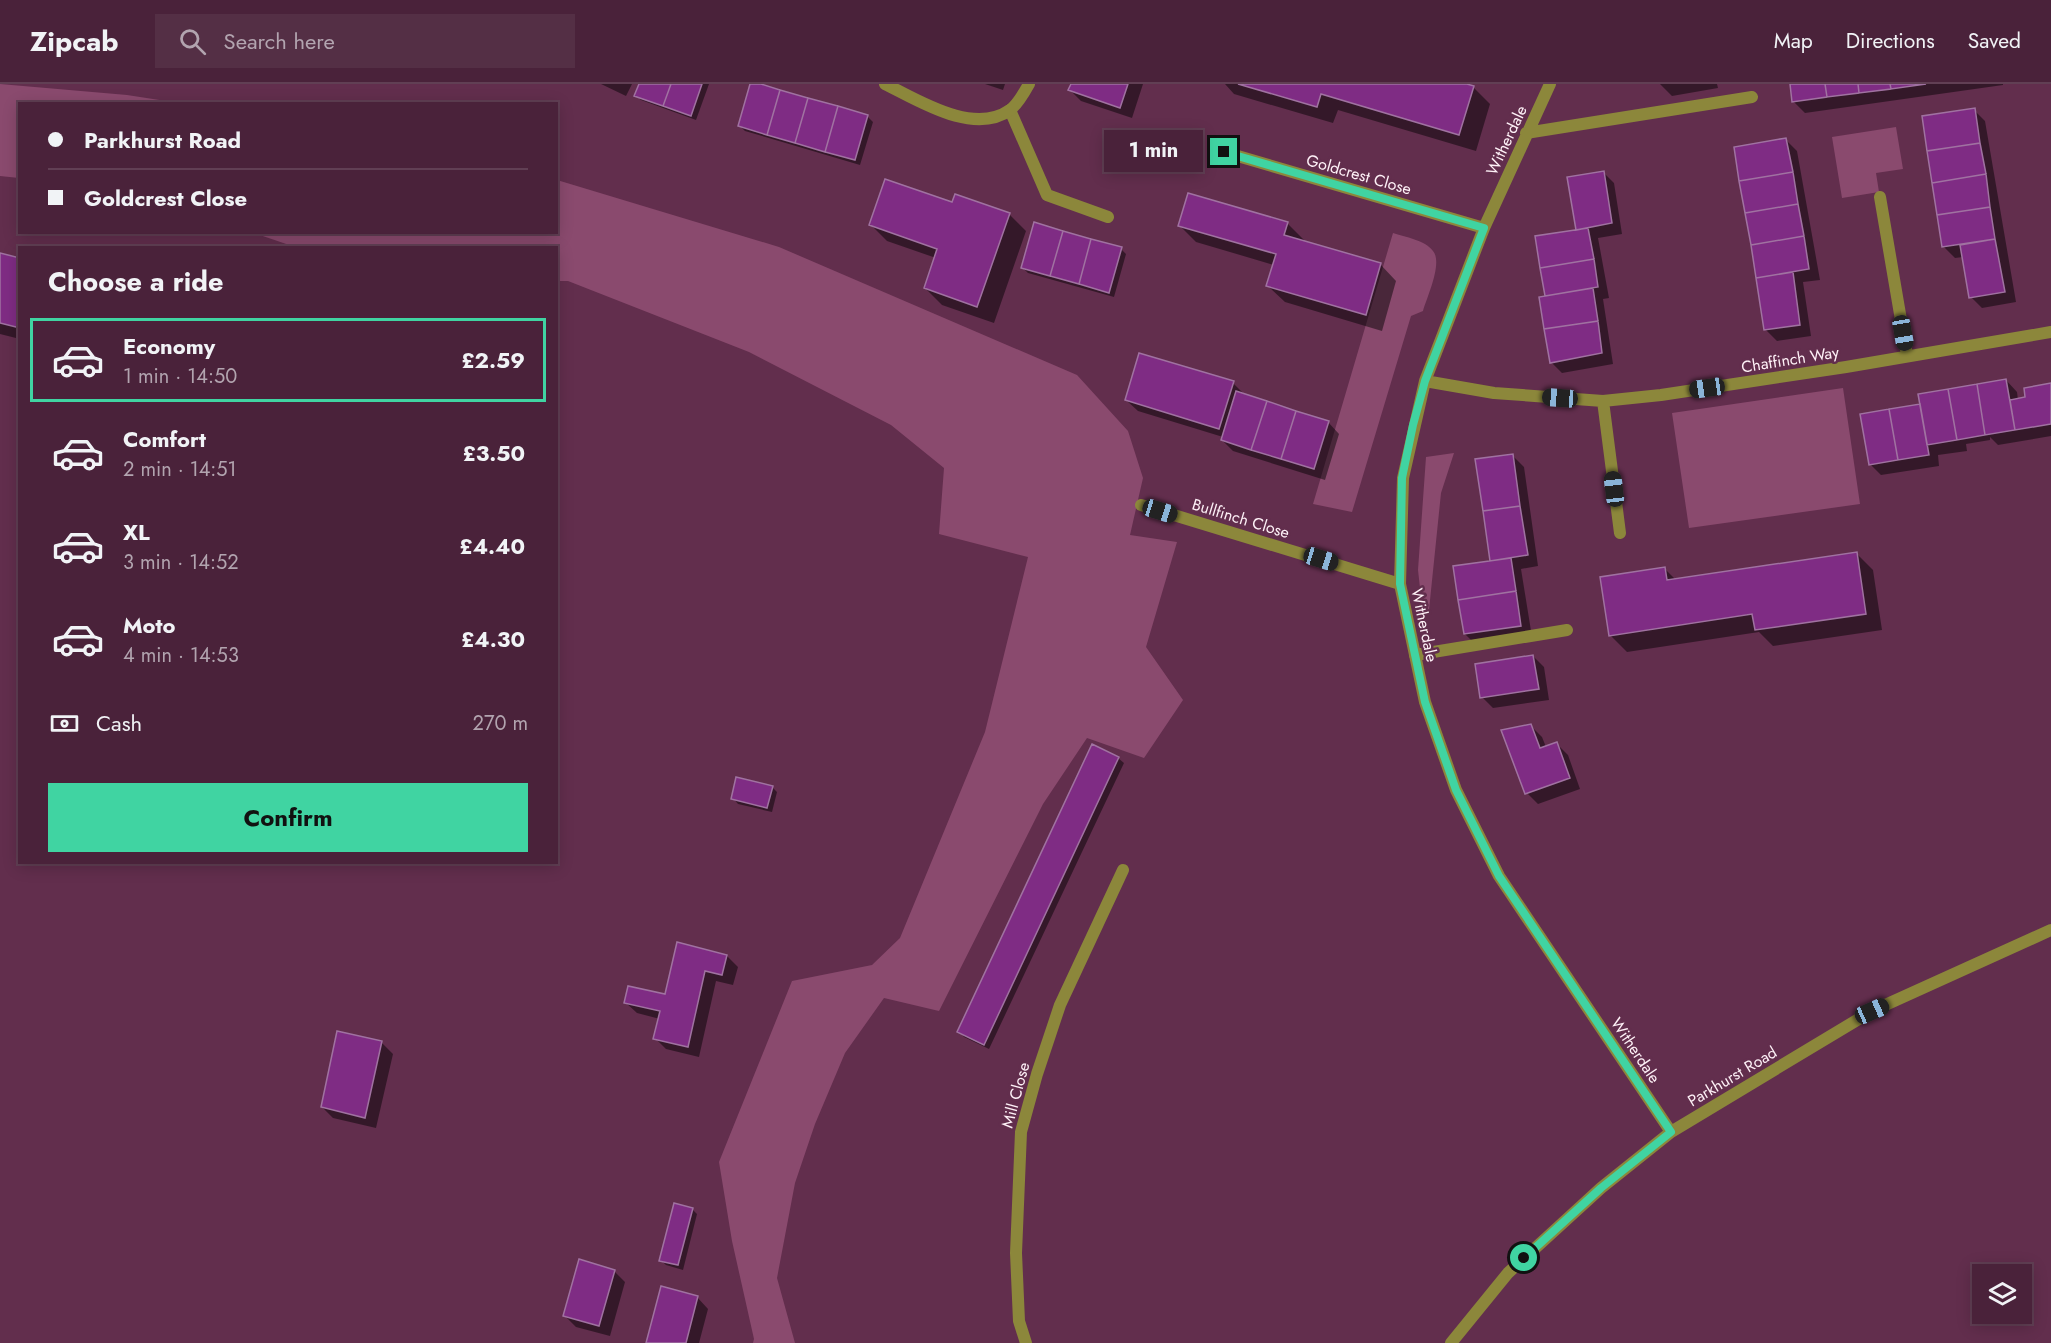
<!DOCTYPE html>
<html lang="en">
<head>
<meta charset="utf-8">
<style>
	:root { --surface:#4a223a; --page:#542f45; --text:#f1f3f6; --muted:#b2a4af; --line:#613f54; --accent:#40d4a2 }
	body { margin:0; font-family:Jost,sans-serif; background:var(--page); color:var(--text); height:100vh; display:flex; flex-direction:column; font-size:22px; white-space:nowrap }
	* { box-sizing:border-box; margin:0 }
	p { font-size:20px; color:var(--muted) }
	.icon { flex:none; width:33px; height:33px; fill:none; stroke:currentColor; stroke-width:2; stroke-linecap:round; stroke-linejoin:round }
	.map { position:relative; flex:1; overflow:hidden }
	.panel { position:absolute; left:18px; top:162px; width:540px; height:618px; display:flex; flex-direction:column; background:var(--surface); border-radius:0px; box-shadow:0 3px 15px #0003,0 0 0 2px var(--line) }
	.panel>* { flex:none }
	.banner { position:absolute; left:18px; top:18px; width:540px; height:132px; border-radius:0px; box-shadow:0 3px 15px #0003,0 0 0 2px var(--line); display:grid; align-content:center; height:132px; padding:0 30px; background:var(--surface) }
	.tools { position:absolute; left:1972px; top:1180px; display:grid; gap:12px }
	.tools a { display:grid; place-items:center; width:60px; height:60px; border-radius:0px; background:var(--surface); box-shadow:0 3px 15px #0003,0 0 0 2px var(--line); font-size:30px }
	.end { position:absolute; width:27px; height:27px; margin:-14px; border:8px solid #40d4a2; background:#111; box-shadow:0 0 0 3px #111 }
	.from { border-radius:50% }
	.bubble { position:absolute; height:42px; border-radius:0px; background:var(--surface); box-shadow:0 3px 15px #0003,0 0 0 2px var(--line); font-size:20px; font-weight:700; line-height:42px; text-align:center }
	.car { position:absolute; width:18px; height:36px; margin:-18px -9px; border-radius:8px; box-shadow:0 0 4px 2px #0007; background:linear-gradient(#222 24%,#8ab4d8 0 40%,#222 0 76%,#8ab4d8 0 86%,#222 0) }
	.banner b { display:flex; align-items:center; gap:21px; height:57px; font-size:22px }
	.banner b+b { border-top:2px solid var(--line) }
	.banner i { width:15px; height:15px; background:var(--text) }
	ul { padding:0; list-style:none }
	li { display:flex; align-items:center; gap:18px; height:84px; margin:0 12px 9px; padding:0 18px; border:3px solid transparent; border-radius:0px }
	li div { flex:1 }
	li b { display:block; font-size:22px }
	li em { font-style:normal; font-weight:700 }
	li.active { border-color:var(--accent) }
	li>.icon { width:54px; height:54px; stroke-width:1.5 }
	h2 { padding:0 30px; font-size:27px; line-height:72px }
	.pay { display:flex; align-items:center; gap:15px; height:66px; padding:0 30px; font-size:22px }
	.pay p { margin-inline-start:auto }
	.button { display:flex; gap:12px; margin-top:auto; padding:12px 30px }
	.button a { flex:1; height:69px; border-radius:0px; background:var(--accent); color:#111; font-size:24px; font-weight:700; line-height:69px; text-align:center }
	header { display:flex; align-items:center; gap:36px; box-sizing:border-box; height:84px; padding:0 30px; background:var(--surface); border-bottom:2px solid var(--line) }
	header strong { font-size:28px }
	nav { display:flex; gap:33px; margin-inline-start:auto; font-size:21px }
	.search { width:420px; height:54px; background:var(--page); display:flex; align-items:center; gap:15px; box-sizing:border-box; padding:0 21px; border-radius:0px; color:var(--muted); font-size:22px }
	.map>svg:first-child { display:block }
</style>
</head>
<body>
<header>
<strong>Zipcab</strong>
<div class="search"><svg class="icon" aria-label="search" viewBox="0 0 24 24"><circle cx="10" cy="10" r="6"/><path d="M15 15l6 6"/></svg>Search here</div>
<nav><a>Map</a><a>Directions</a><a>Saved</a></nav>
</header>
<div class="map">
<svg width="2051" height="1259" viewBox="0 0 2051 1259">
	<rect width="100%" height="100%" fill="#622e4d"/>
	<path fill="#8a4a6e" d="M0 0 127 11 179 19 20 20 19 94 0 92Z
		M1896 43 1903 85 1876 89 1879 108 1842 114 1832 53Z
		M557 96 779 163 1077 291 1128 347 1143 394 1130 451 1177 458 1146 563 1183 616 1144 674 1087 654 1043 720 939 927 884 914 845 969 815 1040 795 1099 777 1194 795 1259H753L754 1255 732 1157 719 1078 792 897 872 881 900 854 985 648 1028 473 939 450 944 384 891 341 749 268 568 197H557L556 164H298L254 149 556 148Z
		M1393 149C1405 153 1425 156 1433 167 1443 179 1427 213 1423 227L1411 232 1352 428 1313 420Z
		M1843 304 1860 420 1689 444 1672 329Z
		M1454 369 1441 409 1429 526 1423 531 1418 486 1426 373Z"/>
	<path fill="#0007" d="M601 0H632L626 12Z
		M640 0H709L696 36 641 16 636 11Z
		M752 0 867 32 873 38 860 81 745 47 740 42Z
		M985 0H1005L1003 6Z
		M1072 0H1143L1132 34 1081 17 1070 6Z
		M1225 0H1462L1473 3 1490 20 1476 67 1338 26 1333 39 1234 10Z
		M1660 0H1717L1718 4 1672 12Z
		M1791 0H2003V1L1805 29 1794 18Z
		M1974 26 1985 37 2016 218 1982 224 1971 213 1963 173 1955 174 1944 163 1923 34Z
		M1786 56 1797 67 1820 196 1803 198 1811 252 1777 257 1765 245 1736 64Z
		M1603 88 1614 99 1622 150 1598 154 1609 214 1603 215 1613 280 1562 289 1551 278 1547 213 1536 153 1577 147Z
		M953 120 1009 130 1026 147 994 239 942 221 925 204 936 174 887 157 871 141Z
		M1287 139 1304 156 1303 158 1380 180 1396 197 1382 247 1285 218 1268 202 1274 181 1196 158 1180 142Z
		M1121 165 1126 170 1114 213 1028 189 1022 183Z
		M0 170 20 175V255L0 250Z
		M2006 296 2017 308 2018 316 2027 315 2051 301V352L1998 361 1990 353V356L1966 360 1967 367 1938 371 1939 382 1881 391 1870 380 1922 321Z
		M1233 299 1244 310 1328 338 1339 350 1325 396 1233 367 1222 356 1223 353 1138 327 1126 316Z
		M1513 372 1524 383 1538 482 1521 485 1532 553 1476 561 1465 550 1492 478Z
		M1856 469 1873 486 1882 546 1773 562 1759 548 1627 568 1610 551 1665 485 1676 496Z
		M1533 572 1544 583 1549 616 1493 624 1482 613Z
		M1531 642 1542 653 1546 663 1557 660 1568 671 1580 705 1538 720 1527 709Z
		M1093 662 1118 674 1124 679 989 965 964 953 959 947Z
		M772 703 777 708 772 728 738 720 733 714Z
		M727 872 738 883 733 901 716 897 699 973 666 965 655 954 660 935 637 929 625 918 666 912Z
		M381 958 393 970 376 1044 333 1034 322 1023Z
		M692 1125 697 1130 683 1186 666 1181 661 1176Z
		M614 1187 625 1198 610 1252 576 1243 565 1232Z
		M697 1213 708 1225 699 1259H647Z"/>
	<path fill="#7f2c84" stroke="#a072a1" stroke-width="1.5" d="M639 0H671L663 22 634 12Z
		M671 0H702L691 32 663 22Z
		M750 0H761L780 6 767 51 738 42Z
		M1071 0H1128L1120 24 1068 6Z
		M1238 0H1467L1474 2 1459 51 1321 10 1317 23Z
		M1790 0H1825L1827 13 1792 18Z
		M1825 0H1858L1859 9 1827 13Z
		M1858 0H1890L1891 5 1859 9Z
		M1890 0H1926L1891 5Z
		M780 6 808 14 795 59 767 51Z
		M808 14 838 22 825 68 795 59Z
		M838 22 868 31 855 76 825 68Z
		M1975 24 1980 59 1927 67 1922 32Z
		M1786 54 1793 88 1739 97 1734 63Z
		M1980 59 1986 90 1932 99 1927 67Z
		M1604 87 1612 139 1576 146 1567 93Z
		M1793 88 1798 120 1745 129 1739 97Z
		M1986 90 1990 123 1937 131 1932 99Z
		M885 95 952 118 955 110 1010 129 977 223 924 204 937 165 869 141Z
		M1188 109 1288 138 1284 151 1381 179 1366 231 1266 202 1276 170 1178 142Z
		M1798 120 1804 152 1751 161 1745 129Z
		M1990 123 1995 155 1942 163 1937 131Z
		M1034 138 1063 147 1050 192 1021 184Z
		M1588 144 1594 175 1540 184 1535 152Z
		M1063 147 1091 155 1079 200 1050 192Z
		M1804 152 1809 185 1756 194 1751 161Z
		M1091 155 1122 163 1109 209 1079 200Z
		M1995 155 2005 208 1969 214 1960 161Z
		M0 169 20 174V244L0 239Z
		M1594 175 1598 203 1545 212 1540 184Z
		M1793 188 1800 241 1764 246 1756 194Z
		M1593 204 1598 237 1544 245 1539 213Z
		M1598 237 1602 269 1550 279 1544 245Z
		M1139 269 1234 297 1219 345 1125 316Z
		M2006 295 2015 346 1985 351 1977 300Z
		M2051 299V340L2015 346 2010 316 2025 313 2024 304Z
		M1977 300 1985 351 1957 356 1948 305Z
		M1948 305 1957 356 1927 361 1918 310Z
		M1236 307 1267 317 1251 366 1221 356Z
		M1267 317 1296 327 1281 375 1251 366Z
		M1920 320 1929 371 1898 376 1889 325Z
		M1889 325 1898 376 1869 381 1860 330Z
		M1296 327 1329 337 1314 385 1281 375Z
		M1513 370 1520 422 1483 427 1475 375Z
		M1520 422 1528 471 1490 477 1483 427Z
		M1857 468 1866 530 1755 546 1752 530 1609 552 1600 493 1665 483 1667 496Z
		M1511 474 1516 507 1458 516 1453 482Z
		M1516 507 1521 542 1464 550 1458 516Z
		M1533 571 1539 605 1480 614 1475 580Z
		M1531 640 1540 664 1557 658 1570 694 1525 710 1501 646Z
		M1092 660 1119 673 984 961 957 948Z
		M736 693 773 702 767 724 731 715Z
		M677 858 727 871 722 891 705 887 688 963 653 955 660 927 624 919 628 902 665 910Z
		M337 947 382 957 365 1034 321 1023Z
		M674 1119 693 1124 678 1181 659 1177Z
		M579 1175 615 1186 599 1242 563 1232Z
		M661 1202 698 1212 686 1259H646Z"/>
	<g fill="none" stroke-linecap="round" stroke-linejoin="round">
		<path stroke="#8c873b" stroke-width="12" d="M1010 26 1047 111 1108 133
			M1415 571 1567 546"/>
		<path stroke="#8c873b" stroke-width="12" d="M885 0C918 16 973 52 1010 26 1018 20 1024 9 1029 0
			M1550 0 1484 144 1425 297 1403 394 1400 500 1425 618 1456 706 1499 792 1671 1048
			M1526 49 1752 13
			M1224 68 1484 144
			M1880 113 1907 271
			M1425 297 1494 309 1603 317 1661 311 1846 283 2051 248
			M1603 317 1620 449
			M1141 421 1400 500
			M1026 1259 1019 1237 1016 1169 1021 1048 1037 990 1060 921 1123 786
			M1451 1259 1508 1189 1601 1104 1671 1048 1872 927 2051 846"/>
	</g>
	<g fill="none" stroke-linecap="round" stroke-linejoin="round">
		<path stroke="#40d4a2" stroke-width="8" d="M1224 68 1484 144 1425 297 1413 341 1402 394 1400 500 1425 618 1456 706 1499 792 1671 1048 1601 1104 1524 1174"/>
	</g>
	<g text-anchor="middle" stroke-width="5" stroke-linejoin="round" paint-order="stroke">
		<g font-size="16" fill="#fef1f7" stroke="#622e4d">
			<text transform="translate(1506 56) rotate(-65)" y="6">Witherdale</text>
			<text transform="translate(1359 90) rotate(16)" y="6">Goldcrest Close</text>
			<text transform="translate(1790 275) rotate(-9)" y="6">Chaffinch Way</text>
			<text transform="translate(1241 434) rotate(17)" y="6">Bullfinch Close</text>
			<text transform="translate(1425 541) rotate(78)" y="6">Witherdale</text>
			<text transform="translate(1636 966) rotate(56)" y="6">Witherdale</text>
			<text transform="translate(1732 992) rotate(-31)" y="6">Parkhurst Road</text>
			<text transform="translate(1015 1011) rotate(-75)" y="6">Mill Close</text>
		</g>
	</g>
</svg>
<div class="tools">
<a><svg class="icon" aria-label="layers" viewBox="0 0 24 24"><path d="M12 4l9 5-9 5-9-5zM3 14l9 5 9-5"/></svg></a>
</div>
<i class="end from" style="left:1524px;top:1174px"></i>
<i class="end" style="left:1224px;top:68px"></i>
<div class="bubble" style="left:1104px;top:46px;width:99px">1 min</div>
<i class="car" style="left:1903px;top:249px;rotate:170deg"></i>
<i class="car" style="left:1707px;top:304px;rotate:262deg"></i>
<i class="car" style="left:1560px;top:314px;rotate:274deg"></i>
<i class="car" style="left:1614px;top:405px;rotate:353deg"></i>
<i class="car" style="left:1160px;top:427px;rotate:107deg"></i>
<i class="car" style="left:1321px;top:475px;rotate:107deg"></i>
<i class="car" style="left:1872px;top:927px;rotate:66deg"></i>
<div class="banner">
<b><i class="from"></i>Parkhurst Road</b>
<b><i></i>Goldcrest Close</b>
</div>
<section class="panel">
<h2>Choose a ride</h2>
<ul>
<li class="active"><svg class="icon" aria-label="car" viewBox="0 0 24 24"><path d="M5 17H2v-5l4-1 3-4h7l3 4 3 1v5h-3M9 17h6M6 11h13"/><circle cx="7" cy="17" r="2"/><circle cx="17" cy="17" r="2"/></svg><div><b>Economy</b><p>1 min · 14:50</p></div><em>£2.59</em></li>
<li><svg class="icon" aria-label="car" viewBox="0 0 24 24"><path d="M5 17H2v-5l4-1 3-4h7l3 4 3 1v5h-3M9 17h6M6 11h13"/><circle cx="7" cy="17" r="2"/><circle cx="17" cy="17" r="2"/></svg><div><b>Comfort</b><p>2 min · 14:51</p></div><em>£3.50</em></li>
<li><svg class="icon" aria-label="car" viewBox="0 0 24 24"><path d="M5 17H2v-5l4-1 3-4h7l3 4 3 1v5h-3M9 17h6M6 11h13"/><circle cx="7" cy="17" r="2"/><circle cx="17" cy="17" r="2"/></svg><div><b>XL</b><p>3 min · 14:52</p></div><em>£4.40</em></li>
<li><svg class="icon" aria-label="car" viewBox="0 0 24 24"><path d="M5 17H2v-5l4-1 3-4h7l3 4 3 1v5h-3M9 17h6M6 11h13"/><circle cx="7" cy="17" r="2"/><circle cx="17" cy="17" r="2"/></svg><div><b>Moto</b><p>4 min · 14:53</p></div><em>£4.30</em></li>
</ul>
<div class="pay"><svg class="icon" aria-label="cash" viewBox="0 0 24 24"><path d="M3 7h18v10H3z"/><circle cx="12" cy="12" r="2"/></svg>Cash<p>270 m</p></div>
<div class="button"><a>Confirm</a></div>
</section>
</div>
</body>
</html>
